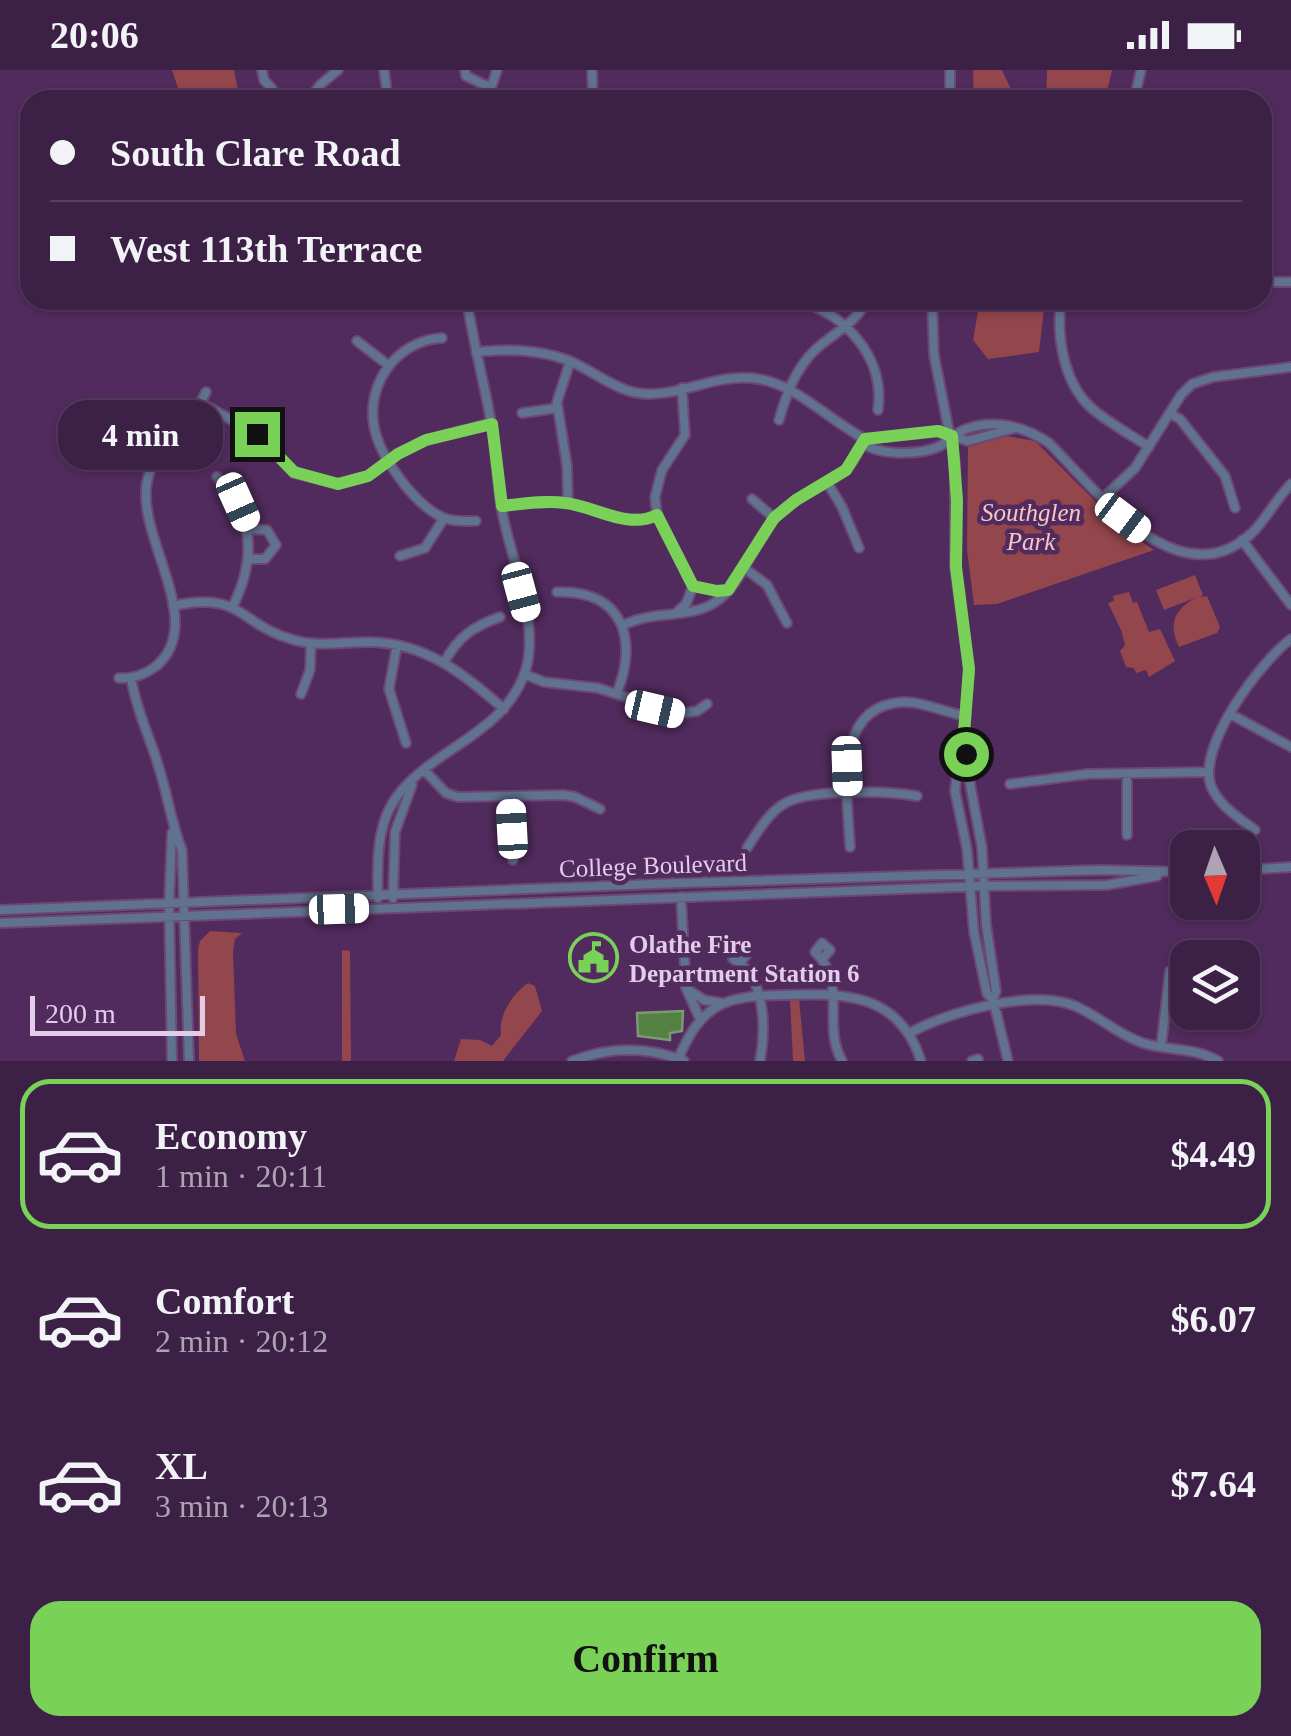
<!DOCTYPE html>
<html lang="en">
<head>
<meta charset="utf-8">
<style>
	:root { --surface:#3d2046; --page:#44284d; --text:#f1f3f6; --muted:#ada3b3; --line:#563e5f; --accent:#79d157 }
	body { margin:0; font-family:"Times New Roman",serif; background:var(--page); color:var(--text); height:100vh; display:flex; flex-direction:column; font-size:38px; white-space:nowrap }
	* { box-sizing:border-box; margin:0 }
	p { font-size:32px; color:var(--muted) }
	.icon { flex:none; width:55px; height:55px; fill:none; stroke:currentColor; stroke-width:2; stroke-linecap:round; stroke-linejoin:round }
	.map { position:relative; height:991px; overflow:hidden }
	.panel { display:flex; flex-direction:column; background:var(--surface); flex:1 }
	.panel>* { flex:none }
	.banner { position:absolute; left:20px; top:20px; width:1252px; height:220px; border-radius:30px; box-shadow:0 2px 8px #0004,0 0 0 2px var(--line); display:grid; align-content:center; height:220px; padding:0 30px; background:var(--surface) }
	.needle { width:65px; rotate:178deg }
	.tools { position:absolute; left:1170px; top:760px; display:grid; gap:20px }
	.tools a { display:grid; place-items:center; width:90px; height:90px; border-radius:20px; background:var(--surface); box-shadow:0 2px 8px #0004,0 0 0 2px var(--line); font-size:50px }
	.scale { position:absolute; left:30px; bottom:25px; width:175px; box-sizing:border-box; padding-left:10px; border:5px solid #e2cce9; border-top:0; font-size:28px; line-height:35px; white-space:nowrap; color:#e2cce9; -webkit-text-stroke:8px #512b5d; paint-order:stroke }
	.end { position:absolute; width:45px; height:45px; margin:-22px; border:12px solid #79d157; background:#111; box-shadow:0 0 0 5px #111 }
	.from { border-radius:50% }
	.bubble { position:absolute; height:70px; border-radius:30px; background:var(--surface); box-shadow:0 2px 8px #0004,0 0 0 2px var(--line); font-size:32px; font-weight:700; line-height:70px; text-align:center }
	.car { position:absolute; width:30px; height:60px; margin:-30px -15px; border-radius:12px; box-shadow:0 0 8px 2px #0007; background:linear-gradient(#fff 24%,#345 0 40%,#fff 0 76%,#345 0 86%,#fff 0) }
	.banner b { display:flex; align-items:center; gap:35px; height:95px; font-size:38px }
	.banner b+b { border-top:2px solid var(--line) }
	.banner i { width:25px; height:25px; background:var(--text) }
	ul { padding:18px 0 0; list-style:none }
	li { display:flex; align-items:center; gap:30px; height:150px; margin:0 20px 15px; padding:0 10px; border:5px solid transparent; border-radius:30px }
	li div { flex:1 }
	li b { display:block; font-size:38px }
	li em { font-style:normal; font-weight:700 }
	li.on { border-color:var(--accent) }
	li>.icon { width:90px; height:90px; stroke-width:1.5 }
	.action { display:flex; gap:20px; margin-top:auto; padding:20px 30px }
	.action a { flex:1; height:115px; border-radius:30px; background:var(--accent); color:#111; font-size:40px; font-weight:700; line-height:115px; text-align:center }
	.status { display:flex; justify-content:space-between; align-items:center; height:70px; padding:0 50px; background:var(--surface); direction:ltr }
	.status svg { height:28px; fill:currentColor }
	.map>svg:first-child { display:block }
</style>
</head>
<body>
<div class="status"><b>20:06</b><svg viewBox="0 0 49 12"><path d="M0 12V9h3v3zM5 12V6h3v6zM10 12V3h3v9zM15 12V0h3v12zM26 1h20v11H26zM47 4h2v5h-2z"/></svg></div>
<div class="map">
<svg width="1291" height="991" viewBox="0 0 1291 991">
	<rect width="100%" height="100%" fill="#512b5d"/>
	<path fill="#93464b" d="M172 0H234L240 30H182Z
		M973 0H1002L1016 30H974Z
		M1047 0H1112L1105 30H1046Z
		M980 230H1045L1039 282 988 289 973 270Z
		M1006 366 1035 371 1122 458 1154 480 997 534 974 535 967 480 968 377Z
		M1195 505 1203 525 1200 527 1207 526 1220 557 1217 563 1179 577C1168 554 1174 540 1195 528L1164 540 1156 520Z
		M1129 522 1133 533 1137 532 1149 562 1160 559 1175 591 1149 607 1146 600 1136 603 1134 598 1126 597 1120 581 1125 575 1121 560 1108 533 1114 531 1113 526Z
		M210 861 242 863 235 869 233 882 236 964 245 991H199L198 879 200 871Z
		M342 880 350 881 351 991H342Z
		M528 913 535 916 542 941 503 991H454L461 969 480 970 492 976 501 965C498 946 512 924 528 913Z
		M790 929H799L805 991H793Z"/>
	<path fill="#538142" stroke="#7e9874" stroke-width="2.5" d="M683 941 682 961 670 963V970L638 966 637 943Z"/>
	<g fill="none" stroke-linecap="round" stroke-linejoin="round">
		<defs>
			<path id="minor" d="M262 0 264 10 282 30
				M384 0 388 30
				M465 0 466 6 491 18 497 0
				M592 0 593 30
				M950 0V30
				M309 30 320 15 338 0
				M1134 30 1141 0
				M1262 212H1291
				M796 230C846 244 885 287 878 340
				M932 230 934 285 955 392V497L969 599 963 676 959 683 955 721 967 779 974 862 987 924 993 929 1008 991
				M1061 230C1056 267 1064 317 1095 341 1111 354 1131 365 1149 377
				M442 268C398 270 366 313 374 356 379 386 415 436 444 448 454 452 466 451 476 451
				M357 271 388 295
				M476 282C507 279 537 279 567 290 588 298 607 314 629 321 669 333 710 304 751 308 796 312 826 349 865 369L869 377C887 385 921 385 940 376 949 372 956 362 966 359 995 348 1025 357 1049 373 1096 420 1179 531 1252 463 1267 448 1276 429 1291 414
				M682 318 685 365 662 400 655 427 657 445 693 516 717 521 729 520
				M201 333 257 364 294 403 338 414 368 406 397 384 426 370 492 353
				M522 343 557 338
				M1170 344 1180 349 1225 406 1235 438
				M779 350C787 323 795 299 816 279 834 263 857 252 867 230
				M865 369 939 361 968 371 1015 358
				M217 407C255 445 256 489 233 536
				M827 412 842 437 859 478
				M1103 428 1135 398 1181 325 1192 314 1213 307 1291 297
				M752 429 774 448
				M568 433 567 396 557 332 570 292
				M501 436C522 434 544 430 565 433 595 436 627 459 657 445
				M248 459 267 460 276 475 265 489H249
				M1242 470 1291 535
				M400 486 425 478 444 448
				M743 497 767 515 787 553
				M557 522C624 520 638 570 617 623
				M173 536C243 520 240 556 294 570 318 577 345 572 370 572 427 573 463 604 504 639
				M678 541 686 534 693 516
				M624 555C653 540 689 549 714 533 742 515 752 476 773 450 792 428 821 418 843 402 854 394 858 380 865 369
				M397 575 389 619 406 673
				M445 591C458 567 474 556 500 547
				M524 604 544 612 598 618 677 644 697 641 707 634
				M119 608C132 609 144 605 155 597 209 554 136 468 147 412 154 374 191 356 206 322
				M131 608C136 640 150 667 159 698 168 726 171 753 182 780L189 991
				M301 624 310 600 311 574
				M1232 645 1291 677
				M963 676 982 778 986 854 996 921 993 929
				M425 701 446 723 458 727 564 725 575 727 600 739
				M1010 714 1088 704 1207 702
				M510 727 513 790
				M1255 760C1238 747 1219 736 1211 716 1197 676 1260 592 1291 569
				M1127 765V706
				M850 777C848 728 830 635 904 632 925 632 946 643 966 646
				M747 778C757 763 767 745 782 735 807 718 887 721 917 726
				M1242 800 1291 797
				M681 827 686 918 700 949
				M378 828C377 794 376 753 398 725 433 679 502 664 524 605 542 557 511 491 502 441 497 413 497 385 492 358 485 315 473 273 467 230
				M393 828 395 762 412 715
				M0 840 680 813 1100 800 1188 802
				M0 853 984 816 1107 815 1157 806
				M824 887 830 880 822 873 815 882C849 914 821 953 842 991
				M741 892 747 884 739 878 733 882V889C766 906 766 959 760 991
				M686 918 704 930 722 933
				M910 963C948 941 1034 919 1075 936 1099 946 1118 965 1143 973 1168 981 1194 977 1218 991
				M1161 977 1170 901
				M172 991 169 833 172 763
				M572 991C609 977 647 976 684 991
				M677 991C687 969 696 949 718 936 736 926 760 926 780 925 841 923 899 921 921 991
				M972 991 978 989"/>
		</defs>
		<use href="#minor" stroke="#6b4876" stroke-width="12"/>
		<use href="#minor" stroke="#60728d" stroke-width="8"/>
	</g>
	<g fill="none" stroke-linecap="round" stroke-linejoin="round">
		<path stroke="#79d157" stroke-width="12" d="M257 364 294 402 338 414 368 406 398 384 426 370 492 354 502 436C522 434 544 430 565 433 595 436 627 460 657 445L693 516 717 521 728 520 774 448 796 430 846 400 865 369 938 361 952 366 957 430 956 497 969 599 963 676 966 684"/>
	</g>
	<defs>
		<symbol id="civic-ring" viewBox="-11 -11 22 22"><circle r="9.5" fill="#512b5d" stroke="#79d157" stroke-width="1.5"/><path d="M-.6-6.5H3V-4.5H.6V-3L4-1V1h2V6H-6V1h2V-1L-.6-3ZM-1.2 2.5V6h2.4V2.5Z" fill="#79d157"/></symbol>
	</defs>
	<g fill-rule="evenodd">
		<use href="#civic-ring" x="566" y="860" width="55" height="55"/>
	</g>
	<g text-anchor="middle" stroke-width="9" stroke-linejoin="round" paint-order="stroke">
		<g font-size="25" font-style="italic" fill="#f5c6c6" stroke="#512b5d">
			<text x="1031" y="451">Southglen<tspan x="1031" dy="29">Park</tspan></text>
		</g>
		<g font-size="25" fill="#e2cce9" stroke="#512b5d">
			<text transform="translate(653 795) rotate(-2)" y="9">College Boulevard</text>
		</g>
		<g font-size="25" font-weight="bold" fill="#e2cce9" stroke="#512b5d" text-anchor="start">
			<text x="629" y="883">Olathe Fire<tspan x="629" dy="29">Department Station 6</tspan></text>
		</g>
	</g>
</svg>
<div class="tools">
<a><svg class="needle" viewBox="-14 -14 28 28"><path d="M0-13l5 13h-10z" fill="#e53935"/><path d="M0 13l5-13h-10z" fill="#ada3b3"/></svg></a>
<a><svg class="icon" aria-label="layers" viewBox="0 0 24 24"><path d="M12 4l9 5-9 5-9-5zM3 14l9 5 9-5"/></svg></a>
</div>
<div class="scale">200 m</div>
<i class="end from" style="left:966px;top:684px"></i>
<i class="end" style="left:257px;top:364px"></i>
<div class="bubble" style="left:58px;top:330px;width:165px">4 min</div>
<i class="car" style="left:238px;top:432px;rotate:156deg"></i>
<i class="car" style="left:1123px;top:448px;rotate:127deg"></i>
<i class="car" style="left:521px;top:522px;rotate:165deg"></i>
<i class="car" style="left:655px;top:639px;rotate:103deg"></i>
<i class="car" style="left:847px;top:696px;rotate:178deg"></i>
<i class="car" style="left:512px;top:759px;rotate:357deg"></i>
<i class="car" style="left:339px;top:839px;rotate:88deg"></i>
<div class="banner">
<b><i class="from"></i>South Clare Road</b>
<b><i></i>West 113th Terrace</b>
</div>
</div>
<section class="panel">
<ul>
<li class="on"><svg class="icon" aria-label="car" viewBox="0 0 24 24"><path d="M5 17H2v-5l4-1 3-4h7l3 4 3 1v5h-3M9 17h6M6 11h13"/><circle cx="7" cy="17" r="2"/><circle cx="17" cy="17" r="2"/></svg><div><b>Economy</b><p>1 min · 20:11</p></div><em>$4.49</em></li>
<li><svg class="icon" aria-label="car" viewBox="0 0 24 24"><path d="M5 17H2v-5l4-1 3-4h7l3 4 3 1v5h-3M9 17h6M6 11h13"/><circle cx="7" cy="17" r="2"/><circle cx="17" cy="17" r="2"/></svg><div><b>Comfort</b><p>2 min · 20:12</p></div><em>$6.07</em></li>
<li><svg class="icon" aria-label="car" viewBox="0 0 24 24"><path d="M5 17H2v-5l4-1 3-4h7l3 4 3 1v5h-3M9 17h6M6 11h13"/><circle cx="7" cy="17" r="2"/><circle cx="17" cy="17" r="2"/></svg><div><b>XL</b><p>3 min · 20:13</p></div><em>$7.64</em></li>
</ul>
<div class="action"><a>Confirm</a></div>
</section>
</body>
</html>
